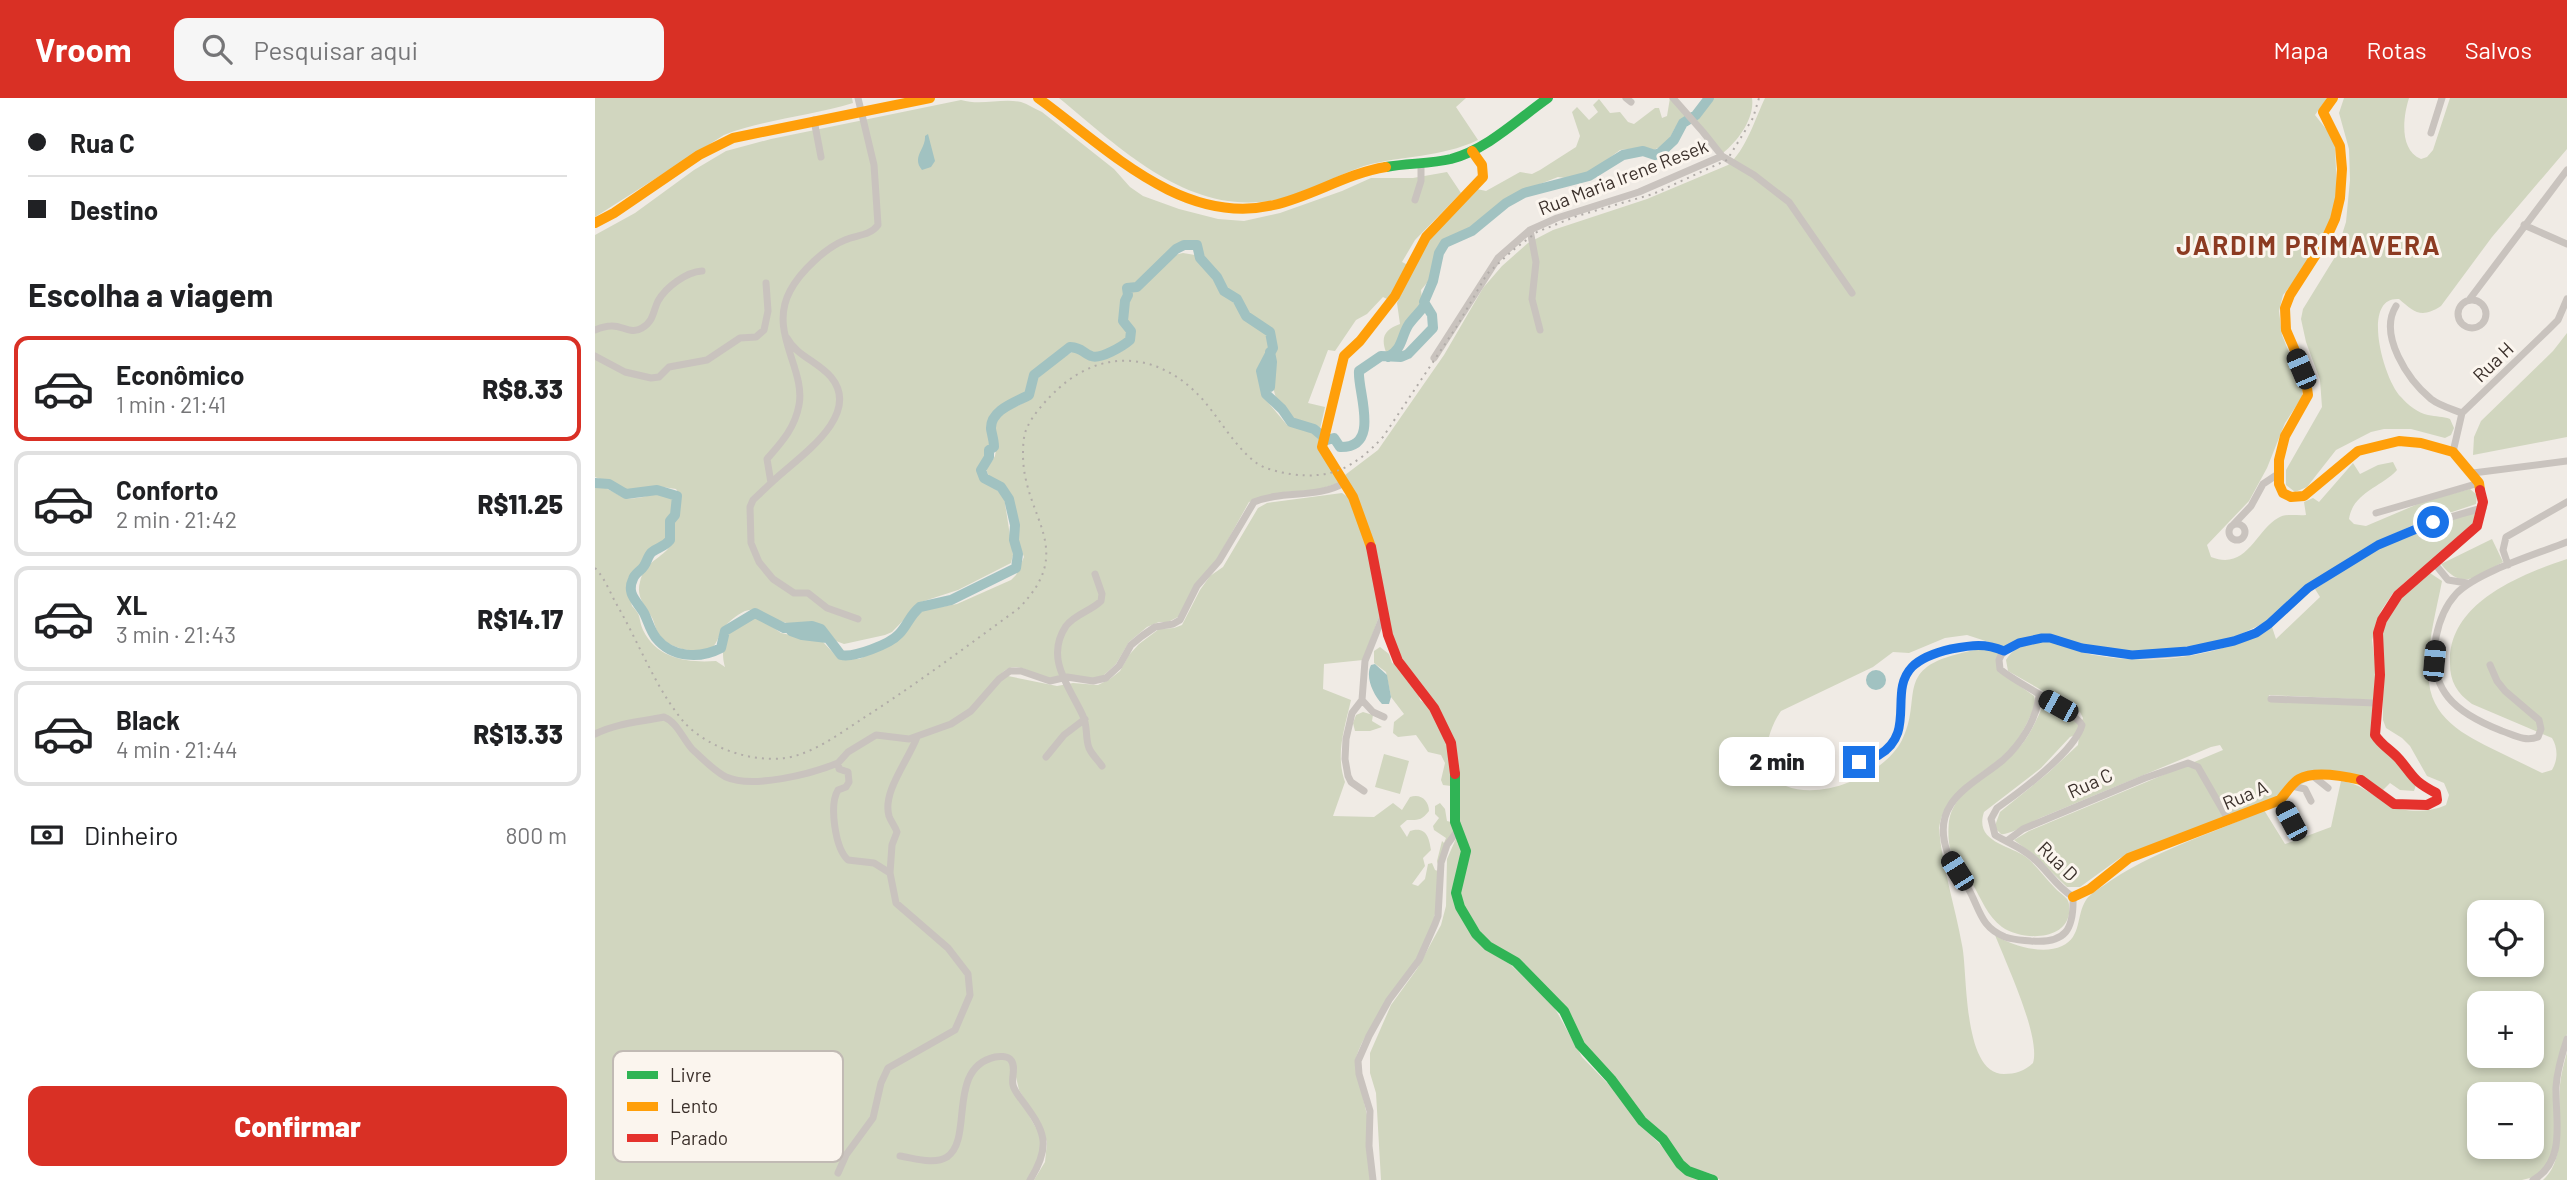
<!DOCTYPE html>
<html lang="pt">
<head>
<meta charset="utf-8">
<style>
	:root { --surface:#fff; --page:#f6f6f6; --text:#202124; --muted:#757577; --line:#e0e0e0; --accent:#d93025 }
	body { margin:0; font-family:Barlow,sans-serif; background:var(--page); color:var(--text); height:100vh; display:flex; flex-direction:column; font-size:26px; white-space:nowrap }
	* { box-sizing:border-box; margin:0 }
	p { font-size:23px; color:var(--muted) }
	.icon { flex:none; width:38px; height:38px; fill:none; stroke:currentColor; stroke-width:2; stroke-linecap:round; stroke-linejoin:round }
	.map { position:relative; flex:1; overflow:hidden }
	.side { display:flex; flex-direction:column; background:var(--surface); width:595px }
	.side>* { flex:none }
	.hud { display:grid; align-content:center; height:154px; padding:0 28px; background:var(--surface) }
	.tools { position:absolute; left:1872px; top:802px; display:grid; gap:14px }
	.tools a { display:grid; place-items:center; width:77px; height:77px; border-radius:14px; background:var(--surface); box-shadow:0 4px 10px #0003; font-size:35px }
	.end { position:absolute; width:32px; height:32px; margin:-16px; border:9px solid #1a73e8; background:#fff; box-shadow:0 0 0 4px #fff }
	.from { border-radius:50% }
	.bubble { position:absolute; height:49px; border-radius:14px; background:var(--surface); box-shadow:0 4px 10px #0003; font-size:23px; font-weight:800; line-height:49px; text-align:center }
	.car { position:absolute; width:21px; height:42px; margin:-21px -10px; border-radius:9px; box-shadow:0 0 5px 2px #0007; background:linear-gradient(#222 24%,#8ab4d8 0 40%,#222 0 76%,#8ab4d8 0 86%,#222 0) }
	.hud b { display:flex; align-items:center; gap:24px; height:66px; font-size:26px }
	.hud b+b { border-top:2px solid var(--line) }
	.hud i { width:18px; height:18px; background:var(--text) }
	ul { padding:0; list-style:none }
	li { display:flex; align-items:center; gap:21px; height:105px; margin:0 14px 10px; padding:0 14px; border:4px solid var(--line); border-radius:14px }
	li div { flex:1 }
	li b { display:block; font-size:26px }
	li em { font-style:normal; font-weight:800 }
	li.selected { border-color:var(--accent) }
	li>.icon { width:63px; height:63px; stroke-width:1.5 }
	h2 { padding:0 28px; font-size:32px; line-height:84px }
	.pay { display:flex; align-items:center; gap:18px; height:77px; padding:0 28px; font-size:26px }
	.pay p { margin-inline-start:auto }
	.button { display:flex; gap:14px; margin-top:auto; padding:14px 28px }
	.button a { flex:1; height:80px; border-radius:14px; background:var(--accent); color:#fff; font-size:28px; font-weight:800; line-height:80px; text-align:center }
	header { display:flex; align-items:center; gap:42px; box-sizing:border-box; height:98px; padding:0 35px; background:var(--accent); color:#fff }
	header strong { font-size:33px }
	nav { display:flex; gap:38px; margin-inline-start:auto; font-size:24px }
	.search { width:490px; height:63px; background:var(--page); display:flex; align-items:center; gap:18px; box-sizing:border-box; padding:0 24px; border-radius:14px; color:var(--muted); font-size:26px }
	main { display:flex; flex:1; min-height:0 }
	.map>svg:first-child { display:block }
</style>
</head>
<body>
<header>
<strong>Vroom</strong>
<div class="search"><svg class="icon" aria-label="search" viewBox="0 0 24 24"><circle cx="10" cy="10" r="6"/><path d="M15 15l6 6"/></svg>Pesquisar aqui</div>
<nav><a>Mapa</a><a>Rotas</a><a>Salvos</a></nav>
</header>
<main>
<section class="side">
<div class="hud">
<b><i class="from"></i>Rua C</b>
<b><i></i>Destino</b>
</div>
<h2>Escolha a viagem</h2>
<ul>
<li class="selected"><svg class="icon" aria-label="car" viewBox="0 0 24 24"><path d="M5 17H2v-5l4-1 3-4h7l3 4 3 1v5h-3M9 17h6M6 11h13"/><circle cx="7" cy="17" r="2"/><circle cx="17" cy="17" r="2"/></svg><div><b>Econômico</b><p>1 min · 21:41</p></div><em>R$8.33</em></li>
<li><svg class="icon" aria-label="car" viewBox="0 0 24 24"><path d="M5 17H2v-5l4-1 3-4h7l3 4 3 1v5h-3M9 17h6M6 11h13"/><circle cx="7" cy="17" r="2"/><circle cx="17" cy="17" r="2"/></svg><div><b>Conforto</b><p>2 min · 21:42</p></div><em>R$11.25</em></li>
<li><svg class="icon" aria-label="car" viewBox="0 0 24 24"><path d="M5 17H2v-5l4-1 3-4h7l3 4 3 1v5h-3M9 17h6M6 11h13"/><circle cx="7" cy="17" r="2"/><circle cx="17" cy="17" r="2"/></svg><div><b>XL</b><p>3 min · 21:43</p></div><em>R$14.17</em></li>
<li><svg class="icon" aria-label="car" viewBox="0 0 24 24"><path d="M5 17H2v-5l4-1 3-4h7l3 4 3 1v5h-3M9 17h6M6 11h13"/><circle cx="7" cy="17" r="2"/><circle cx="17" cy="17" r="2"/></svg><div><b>Black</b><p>4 min · 21:44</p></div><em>R$13.33</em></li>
</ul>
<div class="pay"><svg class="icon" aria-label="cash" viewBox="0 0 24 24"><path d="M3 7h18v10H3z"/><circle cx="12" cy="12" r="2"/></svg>Dinheiro<p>800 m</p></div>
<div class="button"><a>Confirmar</a></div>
</section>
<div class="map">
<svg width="1972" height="1082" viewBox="0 0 1972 1082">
	<rect width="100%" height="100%" fill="#f0ebe5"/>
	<path fill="#d1d6bf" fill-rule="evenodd" d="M0 0H257L258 5C216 18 171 21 129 37L0 119Z
		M464 0H871L861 9 883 42C845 60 808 57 769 68 742 77 717 93 689 100 598 123 529 53 464 0Z
		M1075 0 1091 19 1080 30 1071 47 1058 52 1043 50 1025 52 993 76 978 81 963 79 917 97 878 129 849 143 841 157 836 180 826 192 828 209 812 225 808 241 797 255 791 254C785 238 791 231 805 226L802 205 834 138 882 91 891 93 925 74 937 76 945 72 981 49 985 38 977 14 982 9 994 22 1003 14 998 7 1004 1 1015 15 1025 14 1033 24 1039 26 1060 10H1064L1067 20 1072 18Z
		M1118 0H1157C1160 20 1143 43 1128 55L1100 21Z
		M1170 0H1732L1720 17 1735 36 1740 48 1742 96 1736 125 1710 169 1688 197 1684 213 1687 237 1707 287V299L1690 325 1672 370 1654 403 1612 447 1616 459C1652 473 1660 433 1683 420 1691 415 1702 418 1711 417L1709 404 1718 400 1724 404 1758 365 1765 376 1783 367 1798 364 1802 372C1787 389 1758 394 1754 421L1759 426 1771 428 1830 403 1875 391 1882 397 1881 406 1818 427 1782 444 1712 486 1671 524 1642 538 1621 544 1591 551 1533 554 1432 539 1409 549 1372 537 1350 540 1314 555 1298 554 1278 569 1186 613C1171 634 1161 675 1191 688 1228 703 1290 676 1307 642 1328 601 1299 572 1363 556 1379 552 1388 549 1404 555L1405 574 1439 598C1442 608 1437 614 1433 623 1427 635 1421 646 1411 655 1386 679 1350 691 1344 730 1347 769 1360 808 1367 847 1373 874 1367 976 1409 976 1420 976 1430 973 1438 965 1446 939 1411 865 1400 837 1417 848 1448 857 1467 848 1487 839 1481 817 1491 802 1494 797 1503 791 1508 788 1556 753 1615 737 1669 712L1690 746 1736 729 1746 683C1767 686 1778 698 1796 708 1810 715 1837 714 1851 707L1854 697 1849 685 1832 678 1815 648 1807 640 1791 630 1788 622 1787 538C1794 506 1811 495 1835 475L1847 483C1841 515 1830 552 1834 585 1839 625 1876 640 1908 656 1921 662 1934 669 1947 675L1957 672C1963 662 1963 650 1957 640L1877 606C1862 595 1855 584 1855 565 1853 505 1924 477 1972 461V936L1963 966 1961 1036 1955 1064 1939 1079 1927 1082H1125L1117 1076 1094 1069 992 952 967 904 941 879 889 839 870 810 865 796 871 765 864 724 860 648 797 543 761 397 750 377 783 352 849 257 888 190 907 168 933 145 958 132 1052 101 1133 67C1151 52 1160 21 1170 0ZM1885 814H1937V866H1885ZM1885 905H1937V957H1885ZM1885 996H1937V1048H1885Z
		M1749 0H1814C1808 19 1804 52 1826 61L1832 59 1838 52 1855 0H1972V51L1897 139 1846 208C1826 221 1819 214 1804 201 1765 198 1789 283 1806 299 1813 307 1823 315 1833 317 1841 319 1848 318 1855 321L1859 330 1856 337 1850 340 1816 331H1789L1776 334 1741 352 1712 389 1700 394 1691 387V372L1727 309 1725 282 1711 244 1706 221 1708 211 1740 159 1751 124 1755 82 1754 51 1744 15Z
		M366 2C386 8 406 0 426 4 433 6 440 11 447 14L519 71 535 89 548 98 584 111 623 121 649 123 685 115 747 93 776 80H818L852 74 866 95 820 142 807 164 815 168 794 202 788 199 772 216 761 222 740 253 733 252 713 305 730 309 725 331 699 323 681 300 677 286 680 268 679 235 677 231 654 217 645 199 631 191 625 176 611 162 603 144C567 140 566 176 540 187 537 188 533 188 530 189L525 222 534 236 533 242 501 256 487 249 473 247 437 276 432 294 413 304 398 316 393 332 395 347 382 373C389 391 399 386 409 399L418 457 416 465 363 492 326 504 297 534 290 537 249 546 241 543 227 527C215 525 200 528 188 524 161 514 159 502 133 525 124 532 124 545 115 552 99 555 75 551 65 538 60 532 60 524 56 518 49 507 41 498 45 484 49 466 62 462 72 452 79 444 77 435 79 426 81 414 90 403 81 391L61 388 32 392 0 379V137L40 115 99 72 131 53 176 41Z
		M588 155 600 157 604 160 618 176 628 195 639 205 647 217 675 239 676 246 663 272 667 292 671 302 692 327 719 334 725 338 747 384 721 392 690 394 654 404 620 465 585 518 573 524H564L552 529 534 544 521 566 508 578C494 583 467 583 453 580 437 577 421 561 407 575L413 578 462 588 478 585 503 587 515 581 525 573 534 557 544 546 564 531 579 530 587 527 605 492 615 478 628 469 663 410 672 405 747 395 753 399 775 449 786 513 768 562 729 566 728 591 756 602C750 629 740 656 750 684L738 718 779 719 798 705 807 712 815 699C826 695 834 703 834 713 826 723 823 722 812 722L805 728 812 739 815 733C831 728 834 739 836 752L828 760 830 768 817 786 823 788 830 781 833 766 837 765 840 772 843 773C842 787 843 802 840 816 834 847 808 881 791 907 780 925 764 943 760 965L772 1017 776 1082H439L450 1064 452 1044 445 1026 424 992 421 979 416 986 445 1037 447 1056 432 1082H0V387C12 389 17 394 28 399 36 403 55 398 63 394L79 399V415L71 427 73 441 67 447 55 452 47 469 36 479 33 491 37 508C47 518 43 520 48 532 62 561 93 565 121 563L130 569C123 546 135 523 160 517L186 535 228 544 244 561H264L283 552 305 538 315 522 324 513 362 506 416 482 421 477 429 459 423 443 424 428 418 400 409 388 394 379 391 371C393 367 398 363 400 358 403 346 396 330 403 320 410 309 422 311 431 303 438 297 436 291 440 284 444 277 476 252 483 252 488 255 492 260 497 262 506 265 537 251 539 241 541 233 534 227 530 222L535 194C555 186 569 157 588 155Z
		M1972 235V339L1878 357 1879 339 1886 323 1958 253Z
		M1877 414 1882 416 1878 431 1818 477 1798 495 1786 513 1777 542 1782 580 1780 602 1674 597 1673 602 1779 606 1778 632 1821 687 1819 693 1805 692 1795 685 1786 694 1728 674 1677 703 1542 753 1525 760 1485 789H1472L1439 757 1419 742 1434 733 1628 652 1625 647 1616 649C1561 672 1505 695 1450 718 1439 722 1414 738 1406 736L1401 731V725L1405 714 1453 675 1483 647 1484 638 1480 637 1475 639 1446 670 1389 714C1379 744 1414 747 1431 759 1442 768 1450 780 1460 790 1463 794 1469 797 1472 801 1475 805 1474 811 1474 816 1469 844 1425 842 1407 829 1392 818 1386 800 1377 785 1370 775 1360 766 1356 754 1353 745 1353 732 1354 723 1359 690 1402 674 1423 651 1434 639 1440 625 1447 610L1450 608 1487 623 1488 620 1485 614 1413 573 1411 562C1418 549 1434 544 1448 542 1460 541 1484 555 1499 557 1560 568 1624 559 1677 529L1681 541 1725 499 1720 491 1778 453 1806 438Z
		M1897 441 1908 464C1881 478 1868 494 1846 466Z
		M785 549 794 556 797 565 801 567 822 592 825 602 835 609 856 649V688L848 687 846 682 850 665 846 657 833 654 821 637 803 639 798 635 799 624 809 616 796 599 791 574 779 565V553Z
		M768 614 778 617 777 623 787 629 775 633H760L758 625 761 617Z
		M789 656 814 663 805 696 780 689Z
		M845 705 850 711 852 723 856 724 861 732 844 769 842 763 847 743 849 745 851 740 839 732 838 728 844 720 840 716V708Z
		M863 736 869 750 860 800 895 854 916 867 958 907 987 959 1021 994 1044 1026 1064 1045 1084 1069 1104 1082H786L781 995 775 975V955L796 907 822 871 846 827 851 808 852 761Z
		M1972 954V1082H1948C1972 1061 1962 1017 1965 987 1966 976 1969 965 1972 954Z"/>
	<path fill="#a1c2c1" d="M333 36 340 63 336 69 327 72C316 59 331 51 330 38Z
		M780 566 792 577 796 599 794 606H787C778 596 770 579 776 567Z
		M1271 582a10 10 0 1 1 20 0a10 10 0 1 1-20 0Z"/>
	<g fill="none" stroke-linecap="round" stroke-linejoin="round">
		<path stroke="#a1c2c1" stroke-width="10" d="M675 254 677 264 675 289
			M793 259C808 251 806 238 814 226 819 219 825 214 829 208
			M0 385 14 386 31 396 62 392 82 398 80 417 75 423V442C69 449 64 449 57 454 53 457 52 464 49 468 46 473 40 475 38 481 31 496 42 503 49 515 53 523 55 532 61 540 77 560 105 561 126 550L130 533 160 515 189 530 217 528 226 531 246 557C259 560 295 546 304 536 312 528 315 517 325 509L356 502 421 470 423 456 419 442 420 427 414 401 406 389 389 380 386 372 394 359V352L399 349C399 342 397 337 396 331 395 312 421 304 434 297L439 277 475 249C488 250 486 254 496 258 505 262 528 248 535 242L536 233 528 223 530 203 533 197 532 190 542 189 581 151 589 147H602L605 160 622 179 629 193 642 201 651 218 675 234 678 250 666 273 671 296 687 311 696 324 719 331 732 342 739 340 745 349C787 350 762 293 764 273L786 258 806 259 813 256 838 230 837 217 829 204 838 183 844 155 850 145 877 133 911 105 929 95 994 78 1028 57 1048 53 1060 57 1065 55 1079 42 1088 25 1101 17 1114 0
			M196 533 207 537 232 540"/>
		<path stroke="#c9c3be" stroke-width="7" d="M1031 0 1036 4
			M1078 0 1108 34 1127 58 1159 77 1194 104 1257 195
			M219 22 226 59
			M1836 35 1847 0
			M820 102 826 83V66
			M1929 127 1972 146
			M935 132 941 164 937 201 945 232
			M1863 216a14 14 0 1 1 28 0a14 14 0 1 1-28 0Z
			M1874 202 1972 72
			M1801 208C1783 237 1813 282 1836 301 1845 308 1857 311 1867 315
			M0 232C5 230 10 228 16 228 27 227 36 237 47 230 59 223 58 213 63 203 71 189 91 174 107 173
			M0 258 30 274 56 280 64 279 74 269 112 262 145 240 161 239 169 232 173 213 171 185
			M839 260 903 160 935 132 962 120 1044 94 1127 58
			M1858 354 1867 315 1954 231 1963 222 1972 201
			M1878 375 1972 363
			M176 385C199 362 269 319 236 279 223 264 201 257 192 240
			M1781 415 1884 385
			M1634 434a8 8 0 1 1 16 0a8 8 0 1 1-16 0Z
			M1638 427 1656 408 1668 386 1683 376
			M1840 466 1853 482 1872 485
			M1913 467 1908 452 1911 439 1972 404
			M500 476 507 496 506 503C496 513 480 516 471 528 449 561 475 589 488 618 493 628 490 640 494 650 497 657 503 662 507 668
			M263 521 232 510 213 495H199L178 481 164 464 156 445 155 409 158 402 176 385 172 361C186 345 200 330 204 307 211 271 173 234 195 193 205 174 230 150 250 142 261 137 275 138 283 127L279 67 263 0
			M1895 567 1902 583 1910 593 1944 622 1946 631 1943 639C1930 644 1919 637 1907 633 1861 615 1832 593 1841 539 1844 524 1850 508 1861 496 1882 474 1942 456 1972 444
			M1444 598C1441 622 1426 646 1408 662 1378 687 1335 703 1352 753 1356 766 1365 778 1373 790 1385 811 1385 829 1410 839 1419 842 1427 842 1436 843 1471 846 1479 831 1478 799 1461 788 1453 773 1438 760 1426 749 1413 745 1400 737L1396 721 1402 710C1425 694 1480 653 1487 627 1480 613 1422 586 1405 571L1404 562C1409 546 1435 540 1449 540 1461 539 1473 547 1485 549 1521 558 1559 560 1596 553 1623 547 1653 542 1675 525 1694 511 1708 493 1728 480 1780 446 1827 425 1888 410
			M1676 601 1781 605
			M767 602 778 614 789 619
			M0 636C22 625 45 624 69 619 82 624 88 641 97 651 107 660 119 673 131 679 158 691 216 676 243 665
			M451 659 469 637 490 621
			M1264 664C1272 664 1277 661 1284 657 1322 634 1293 594 1317 569 1327 559 1343 554 1356 551 1377 547 1390 545 1409 553
			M1718 678 1733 690
			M1697 688 1710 691 1716 703
			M769 693 756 684 753 678 750 661 751 641 757 615 767 602 770 563 788 518
			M1685 702 1696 724
			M1413 742 1428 731 1550 680 1593 665 1603 669 1634 723
			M295 775 297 747 302 734C300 728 296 724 294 718 287 694 313 663 322 639
			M305 1058C319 1060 339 1067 352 1059 379 1041 351 970 400 959 404 958 412 958 415 961 422 968 416 979 418 987 419 992 423 997 426 1001 450 1033 457 1047 435 1082
			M243 1075 251 1057 278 1020 286 985 293 970 360 932 375 897 373 876 353 850 301 805 295 775 279 765 253 762C240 750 234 707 243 692L251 689 254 684 253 674 244 671 243 665 253 654 281 637 314 641 356 626 376 613 404 581 415 573H426L455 583 472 579 498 583 511 580 524 568 536 547 547 538 560 529 578 526 585 522 602 488 624 463 659 404C688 392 722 401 749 385
			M778 1082 774 1048 775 1013 764 976 763 963 774 938 794 902 824 862 840 826 843 818 846 765 852 747 863 732
			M1938 1082C1972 1063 1960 1021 1961 989 1962 973 1967 956 1972 941"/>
		<path stroke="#30b455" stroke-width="10" d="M791 69C813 65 835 66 856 61 893 51 923 21 953 0
			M860 676V724L871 753 861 795 865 809 881 836 893 848 921 864 969 913 985 947 1016 981 1047 1023 1068 1041 1085 1066 1093 1073 1118 1082"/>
		<path stroke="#ff9f0a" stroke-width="10" d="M443 0C511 49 587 129 679 107 718 98 752 75 791 69
			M1738 0 1728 14 1745 48 1747 71 1745 100 1740 121 1731 141 1695 197 1690 210 1691 232 1710 276 1713 297 1690 338 1684 362V386L1688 395 1696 399 1709 398 1763 353 1804 343 1826 345 1858 354 1884 385 1885 392
			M0 125 19 115 104 57 138 40 335 0
			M776 449 758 399 727 349 749 258 765 243 800 198 831 139 888 79 887 67 877 53
			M1478 799 1495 791 1534 760 1685 702C1691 695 1697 685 1704 681 1720 672 1749 678 1766 682"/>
		<path stroke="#e5322d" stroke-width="10" d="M776 449 793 537 803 563 839 610 856 645 860 676
			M1766 682 1799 706 1832 707 1842 702 1841 695C1817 682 1820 680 1804 661 1796 652 1786 647 1780 637L1785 577 1783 535 1787 522 1803 497 1882 428 1888 404 1885 392"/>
		<path stroke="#b1aca8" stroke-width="2" stroke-dasharray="2 5" stroke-linecap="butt" d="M0 470C10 480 15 495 22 507 44 545 60 589 88 623 113 652 169 670 206 656 229 648 250 632 270 619 323 585 372 548 423 511 483 451 429 421 428 358 428 350 428 340 431 332 437 317 452 301 464 290 511 248 568 256 609 303 626 323 639 347 660 364 669 371 684 374 695 376 737 382 760 369 788 339L862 228 892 176 917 153 942 134 982 118 1058 96 1132 62 1158 20 1164 0"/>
	</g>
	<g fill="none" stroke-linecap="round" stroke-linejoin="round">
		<path stroke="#1a73e8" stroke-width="9" d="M1264 664C1272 664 1277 661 1284 657 1322 634 1293 594 1317 569 1327 559 1343 554 1356 551 1377 547 1390 545 1409 553L1424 545 1447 540H1455L1487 550 1537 557 1593 553 1639 543 1661 535 1674 526 1713 490 1783 447 1838 424"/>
	</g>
	<g text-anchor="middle" stroke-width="6" stroke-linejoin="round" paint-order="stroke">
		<g font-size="19" fill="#3b302b" stroke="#fbf5ee">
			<text transform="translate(1028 79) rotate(-21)" y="7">Rua Maria Irene Resek</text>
			<text transform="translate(1898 264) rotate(-44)" y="7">Rua H</text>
			<text transform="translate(1495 685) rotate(-24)" y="7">Rua C</text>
			<text transform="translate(1650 697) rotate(-23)" y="7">Rua A</text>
			<text transform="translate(1463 763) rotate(44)" y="7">Rua D</text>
		</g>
		<g font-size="26" font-weight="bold" letter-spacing="2" fill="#8c3b22" stroke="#fbf5ee">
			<text x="1714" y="157">JARDIM PRIMAVERA</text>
		</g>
	</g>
	<rect x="18" y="953" width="230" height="111" rx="10" fill="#fbf5ee" stroke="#c1bab4" stroke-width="2"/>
	<rect x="32" y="973" width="31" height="8" fill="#30b455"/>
	<rect x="32" y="1004" width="31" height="9" fill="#ff9f0a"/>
	<rect x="32" y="1036" width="31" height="8" fill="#e5322d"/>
	<g font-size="19" fill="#3b302b">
		<text x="75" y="984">Livre</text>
		<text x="75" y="1015">Lento</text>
		<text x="75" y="1047">Parado</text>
	</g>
</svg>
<div class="tools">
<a><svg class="icon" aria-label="locate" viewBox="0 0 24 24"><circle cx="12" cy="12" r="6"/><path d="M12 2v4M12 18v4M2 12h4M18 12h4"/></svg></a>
<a>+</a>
<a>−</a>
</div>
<i class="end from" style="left:1838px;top:424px"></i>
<i class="end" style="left:1264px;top:664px"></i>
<div class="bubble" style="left:1124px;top:639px;width:116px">2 min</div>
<i class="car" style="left:1706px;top:271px;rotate:337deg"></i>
<i class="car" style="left:1839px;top:563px;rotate:5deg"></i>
<i class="car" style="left:1463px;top:608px;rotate:299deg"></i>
<i class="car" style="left:1696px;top:723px;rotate:332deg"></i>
<i class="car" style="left:1362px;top:773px;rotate:328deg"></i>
</div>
</main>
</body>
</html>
